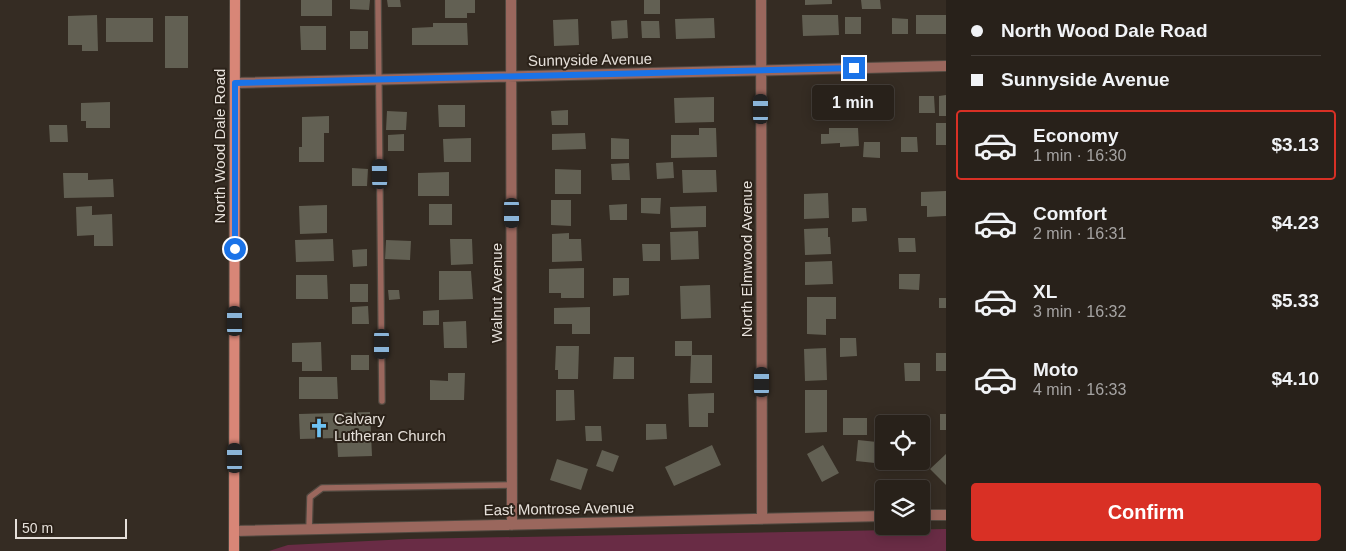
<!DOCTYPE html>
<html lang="en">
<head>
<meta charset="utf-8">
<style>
	:root { --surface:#28211a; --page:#302923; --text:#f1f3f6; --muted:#a5a3a2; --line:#443e39; --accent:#d93025 }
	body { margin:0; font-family:Helvetica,sans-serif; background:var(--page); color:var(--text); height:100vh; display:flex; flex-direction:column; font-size:19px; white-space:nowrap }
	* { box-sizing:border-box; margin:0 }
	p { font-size:16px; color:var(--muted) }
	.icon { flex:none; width:28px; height:28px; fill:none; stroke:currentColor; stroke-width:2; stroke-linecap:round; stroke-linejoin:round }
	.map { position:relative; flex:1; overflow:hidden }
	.details { display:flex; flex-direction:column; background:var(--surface); width:400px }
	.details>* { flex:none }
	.top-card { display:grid; align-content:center; height:110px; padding:0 25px; background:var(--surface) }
	.controls { position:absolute; left:875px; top:415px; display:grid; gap:10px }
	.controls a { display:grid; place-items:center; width:55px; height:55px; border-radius:5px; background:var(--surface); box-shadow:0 2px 12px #0003,0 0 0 1px var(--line); font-size:25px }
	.scale { position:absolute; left:15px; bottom:12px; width:112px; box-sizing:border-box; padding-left:5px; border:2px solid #e6e0da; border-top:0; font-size:14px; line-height:18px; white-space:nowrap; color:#e6e0da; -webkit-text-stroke:4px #2b2219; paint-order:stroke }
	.end { position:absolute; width:22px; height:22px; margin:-11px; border:6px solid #1a73e8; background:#fff; box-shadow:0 0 0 2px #fff }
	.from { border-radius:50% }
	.bubble { position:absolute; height:35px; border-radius:5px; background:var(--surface); box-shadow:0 2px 12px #0003,0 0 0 1px var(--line); font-size:16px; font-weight:800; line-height:35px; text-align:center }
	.car { position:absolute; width:15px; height:30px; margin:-15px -8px; border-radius:6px; box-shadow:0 0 4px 1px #0007; background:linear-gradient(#222 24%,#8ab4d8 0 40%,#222 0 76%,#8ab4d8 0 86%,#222 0) }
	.top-card b { display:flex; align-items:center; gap:18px; height:48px; font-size:19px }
	.top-card b+b { border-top:1px solid var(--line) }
	.top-card i { width:12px; height:12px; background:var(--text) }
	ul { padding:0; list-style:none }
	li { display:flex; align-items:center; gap:15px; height:70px; margin:0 10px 8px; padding:0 15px; border:2px solid transparent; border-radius:5px }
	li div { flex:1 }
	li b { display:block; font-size:19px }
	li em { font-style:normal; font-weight:800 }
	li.selected { border-color:var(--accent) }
	li>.icon { width:45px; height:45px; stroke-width:1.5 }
	.cta { display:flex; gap:10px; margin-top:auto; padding:10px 25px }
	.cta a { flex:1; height:58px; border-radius:5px; background:var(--accent); color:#fff; font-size:20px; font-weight:800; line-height:58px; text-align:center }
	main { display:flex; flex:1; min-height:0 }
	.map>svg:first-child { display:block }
</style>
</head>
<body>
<main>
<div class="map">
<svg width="946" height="551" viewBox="0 0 946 551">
	<rect width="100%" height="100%" fill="#352c23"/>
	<path fill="#692c45" d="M946 529V551H269L288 545 408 539Z"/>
	<path fill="#626053" d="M301 0H332V16H301Z
		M350 0H370L369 10 350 9Z
		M387 0H400L401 7H388Z
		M445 0H475V13H467V18H445Z
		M644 0H660V14H644Z
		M805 0H832V4L805 5Z
		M861 0H880L881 9H862Z
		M97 15 98 51H82V45H68V16Z
		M802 15H838L839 35 803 36Z
		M916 15H946V34H916Z
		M165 16H188V68H165Z
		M845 17H861V34H845Z
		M106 18H153V42H106Z
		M714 18 715 38 676 39 675 19Z
		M892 18 908 19V34H892Z
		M578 19 579 45 554 46 553 20Z
		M627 20 628 38 612 39 611 21Z
		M641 21H659L660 38H642Z
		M433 23H467L468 45H412V28L433 27Z
		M300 26H326V50H301Z
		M350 31H368V49H350Z
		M946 95V116H939V96Z
		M919 96H934L935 113H919Z
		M714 97V122L675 123 674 98Z
		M110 102V128H86V121H81V103Z
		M438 105H465V127H439Z
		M568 110V125H552L551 111Z
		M387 111 407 112 406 130H386Z
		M329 116V133H324V162H299V147H302V117Z
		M936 123H946V145H936Z
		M49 125H67L68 142H50Z
		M699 128H716L717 157 671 158V135H699Z
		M829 128H858L859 146 840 147V143L821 144V134H829Z
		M585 133 586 149 552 150V134Z
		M404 134V151H388V135Z
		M901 137H917L918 152H901Z
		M471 138V162H444L443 139Z
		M611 138 629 139V159H611Z
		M864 142H880V158L863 157Z
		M673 162 674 178 657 179 656 163Z
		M629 163 630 180H612L611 164Z
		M352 168 368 169 367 186H352Z
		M555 169 581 170V194H555Z
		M682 170H716L717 192 683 193Z
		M449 172V196H418V173Z
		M63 173H88V180L113 179 114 197 64 198Z
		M946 191V216L927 217V206H921V192Z
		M828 193 829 218 804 219V194Z
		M641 198H661L660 214 641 213Z
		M551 200H571V226L551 225Z
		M429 204H452V225H429Z
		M627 204V220H610L609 205Z
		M327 205V233L300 234 299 206Z
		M92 206V215L112 214 113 246H94V235L77 236 76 207Z
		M706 206V227L671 228 670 207Z
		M852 208H866L867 221 852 222Z
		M828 228V237H830L831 254 805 255 804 229Z
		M698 231 699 259 671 260 670 232Z
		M569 233V239H581L582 261 552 262V234Z
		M898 238H915L916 252H899Z
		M333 239 334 261 296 262 295 240Z
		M450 239H472L473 264 451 265Z
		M386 240 411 241 410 260 385 259Z
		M642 244H660V261H643Z
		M367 249V266L353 267 352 250Z
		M832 261 833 284 805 285V262Z
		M584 268V298H561V293H549V269Z
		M439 271H471L473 299 439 300Z
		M899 274H920L919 290 899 289Z
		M296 275H327L328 299H296Z
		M613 278H629V295L613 296Z
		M350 284H368V302H350Z
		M710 285 711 318 681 319 680 286Z
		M388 290H399L400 299 389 300Z
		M807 297H836V319H826V335L807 334Z
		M939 298H946V308H939Z
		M368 306 369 324H352V307Z
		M590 307V334H572V324H554V308Z
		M439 310V325H423V311Z
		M466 321 467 348H444L443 322Z
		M840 338H856L857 356 840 357Z
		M675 341H692V355H712V383H690L691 356H675Z
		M321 342 322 371H302V362H292V343Z
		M556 346H579L578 379H558V370H555Z
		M826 348 827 380 805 381 804 349Z
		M936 353H946V371H936Z
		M351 355H369V370H351Z
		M614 357H634V379H613Z
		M904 363H920V381H905Z
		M448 373H465L464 400H430V380L448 381Z
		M299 377H337L338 399H299Z
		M556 390H574L575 420 556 421Z
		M805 390H827V432L805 433Z
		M714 393V413H708V427H689L688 394Z
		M370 412 372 456 338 457 337 438 300 439 299 414Z
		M940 414H946V430H940Z
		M843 418H867V435H843Z
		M646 424H666L667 439 646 440Z
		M585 426H601L602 441H586Z
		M858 440 877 442 875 463 856 461Z
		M712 445 721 465 674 486 665 467Z
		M823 445 839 473 822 482 807 454Z
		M602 450 619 456 613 472 596 466Z
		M946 454V485L930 469Z
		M557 459 588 469 581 490 550 480Z"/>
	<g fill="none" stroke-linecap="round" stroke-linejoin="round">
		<defs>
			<path id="service" d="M378 0 382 401
				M309 530 310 497 322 488 512 485"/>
			<path id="minor" d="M511 0 512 525
				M761 0 762 519
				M235 83 946 66
				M921 515H946
				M235 531 884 516"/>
			<path id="secondary" d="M234 551 235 0"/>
		</defs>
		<use href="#service" stroke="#514940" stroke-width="8"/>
		<use href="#minor" stroke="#514940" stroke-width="12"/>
		<use href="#secondary" stroke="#514940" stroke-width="12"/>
		<use href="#service" stroke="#9a675d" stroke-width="5.5"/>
		<use href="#minor" stroke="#9a675d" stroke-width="10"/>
		<use href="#secondary" stroke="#d88677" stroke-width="10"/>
	</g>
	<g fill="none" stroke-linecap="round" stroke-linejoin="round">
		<path stroke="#1a73e8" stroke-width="6" d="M235 249V83L854 68"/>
	</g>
	<defs>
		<symbol id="church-bare" viewBox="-9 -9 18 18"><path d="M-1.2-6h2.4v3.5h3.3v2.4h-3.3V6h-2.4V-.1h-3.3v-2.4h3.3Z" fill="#6ec2f3" stroke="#2b2219" stroke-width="2.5" paint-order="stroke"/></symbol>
	</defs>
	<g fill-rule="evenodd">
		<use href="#church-bare" x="305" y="414" width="28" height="28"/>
	</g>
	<g text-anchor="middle" stroke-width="4" stroke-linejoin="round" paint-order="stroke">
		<g font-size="15" fill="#e6e0da" stroke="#2b2219">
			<text transform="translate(590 60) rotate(-1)" y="5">Sunnyside Avenue</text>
			<text transform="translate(220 146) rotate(-90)" y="5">North Wood Dale Road</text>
			<text transform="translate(747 259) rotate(-90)" y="5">North Elmwood Avenue</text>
			<text transform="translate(497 293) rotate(-90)" y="5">Walnut Avenue</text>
			<text transform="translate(559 509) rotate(-1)" y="5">East Montrose Avenue</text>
		</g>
		<g font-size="15" fill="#e6e0da" stroke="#2b2219" text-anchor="start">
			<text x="334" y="424">Calvary<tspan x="334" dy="17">Lutheran Church</tspan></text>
		</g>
	</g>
</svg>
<div class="controls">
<a><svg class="icon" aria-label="locate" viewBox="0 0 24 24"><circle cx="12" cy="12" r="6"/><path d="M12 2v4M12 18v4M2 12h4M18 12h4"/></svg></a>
<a><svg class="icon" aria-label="layers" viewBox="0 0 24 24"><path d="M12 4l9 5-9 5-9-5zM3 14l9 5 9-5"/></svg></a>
</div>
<div class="scale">50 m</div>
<i class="end from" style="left:235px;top:249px"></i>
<i class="end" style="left:854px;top:68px"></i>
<div class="bubble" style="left:812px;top:85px;width:82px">1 min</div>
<i class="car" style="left:761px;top:109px;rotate:0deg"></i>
<i class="car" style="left:380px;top:174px;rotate:359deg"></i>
<i class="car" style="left:512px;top:213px;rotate:180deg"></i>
<i class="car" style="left:235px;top:321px;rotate:0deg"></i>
<i class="car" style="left:382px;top:344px;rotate:180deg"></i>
<i class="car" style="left:762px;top:382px;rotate:0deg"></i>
<i class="car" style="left:235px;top:458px;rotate:0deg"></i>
</div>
<section class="details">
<div class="top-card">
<b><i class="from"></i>North Wood Dale Road</b>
<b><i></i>Sunnyside Avenue</b>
</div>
<ul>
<li class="selected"><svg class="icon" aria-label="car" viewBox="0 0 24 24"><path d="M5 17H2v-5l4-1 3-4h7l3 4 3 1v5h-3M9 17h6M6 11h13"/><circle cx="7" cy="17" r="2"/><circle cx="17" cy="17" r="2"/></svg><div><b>Economy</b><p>1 min · 16:30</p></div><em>$3.13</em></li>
<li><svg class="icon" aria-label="car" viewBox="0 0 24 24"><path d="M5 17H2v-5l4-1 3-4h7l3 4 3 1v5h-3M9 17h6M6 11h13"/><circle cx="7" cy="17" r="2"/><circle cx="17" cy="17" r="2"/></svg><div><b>Comfort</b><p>2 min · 16:31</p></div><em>$4.23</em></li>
<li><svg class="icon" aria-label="car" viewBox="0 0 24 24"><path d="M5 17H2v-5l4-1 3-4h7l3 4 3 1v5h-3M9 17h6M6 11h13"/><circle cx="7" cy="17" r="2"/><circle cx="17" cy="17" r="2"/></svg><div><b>XL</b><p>3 min · 16:32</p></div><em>$5.33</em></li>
<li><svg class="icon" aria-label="car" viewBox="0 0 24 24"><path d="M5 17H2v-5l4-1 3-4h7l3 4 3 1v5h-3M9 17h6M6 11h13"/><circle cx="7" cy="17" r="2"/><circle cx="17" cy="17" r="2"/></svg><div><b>Moto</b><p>4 min · 16:33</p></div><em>$4.10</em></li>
</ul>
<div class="cta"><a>Confirm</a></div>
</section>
</main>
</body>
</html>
